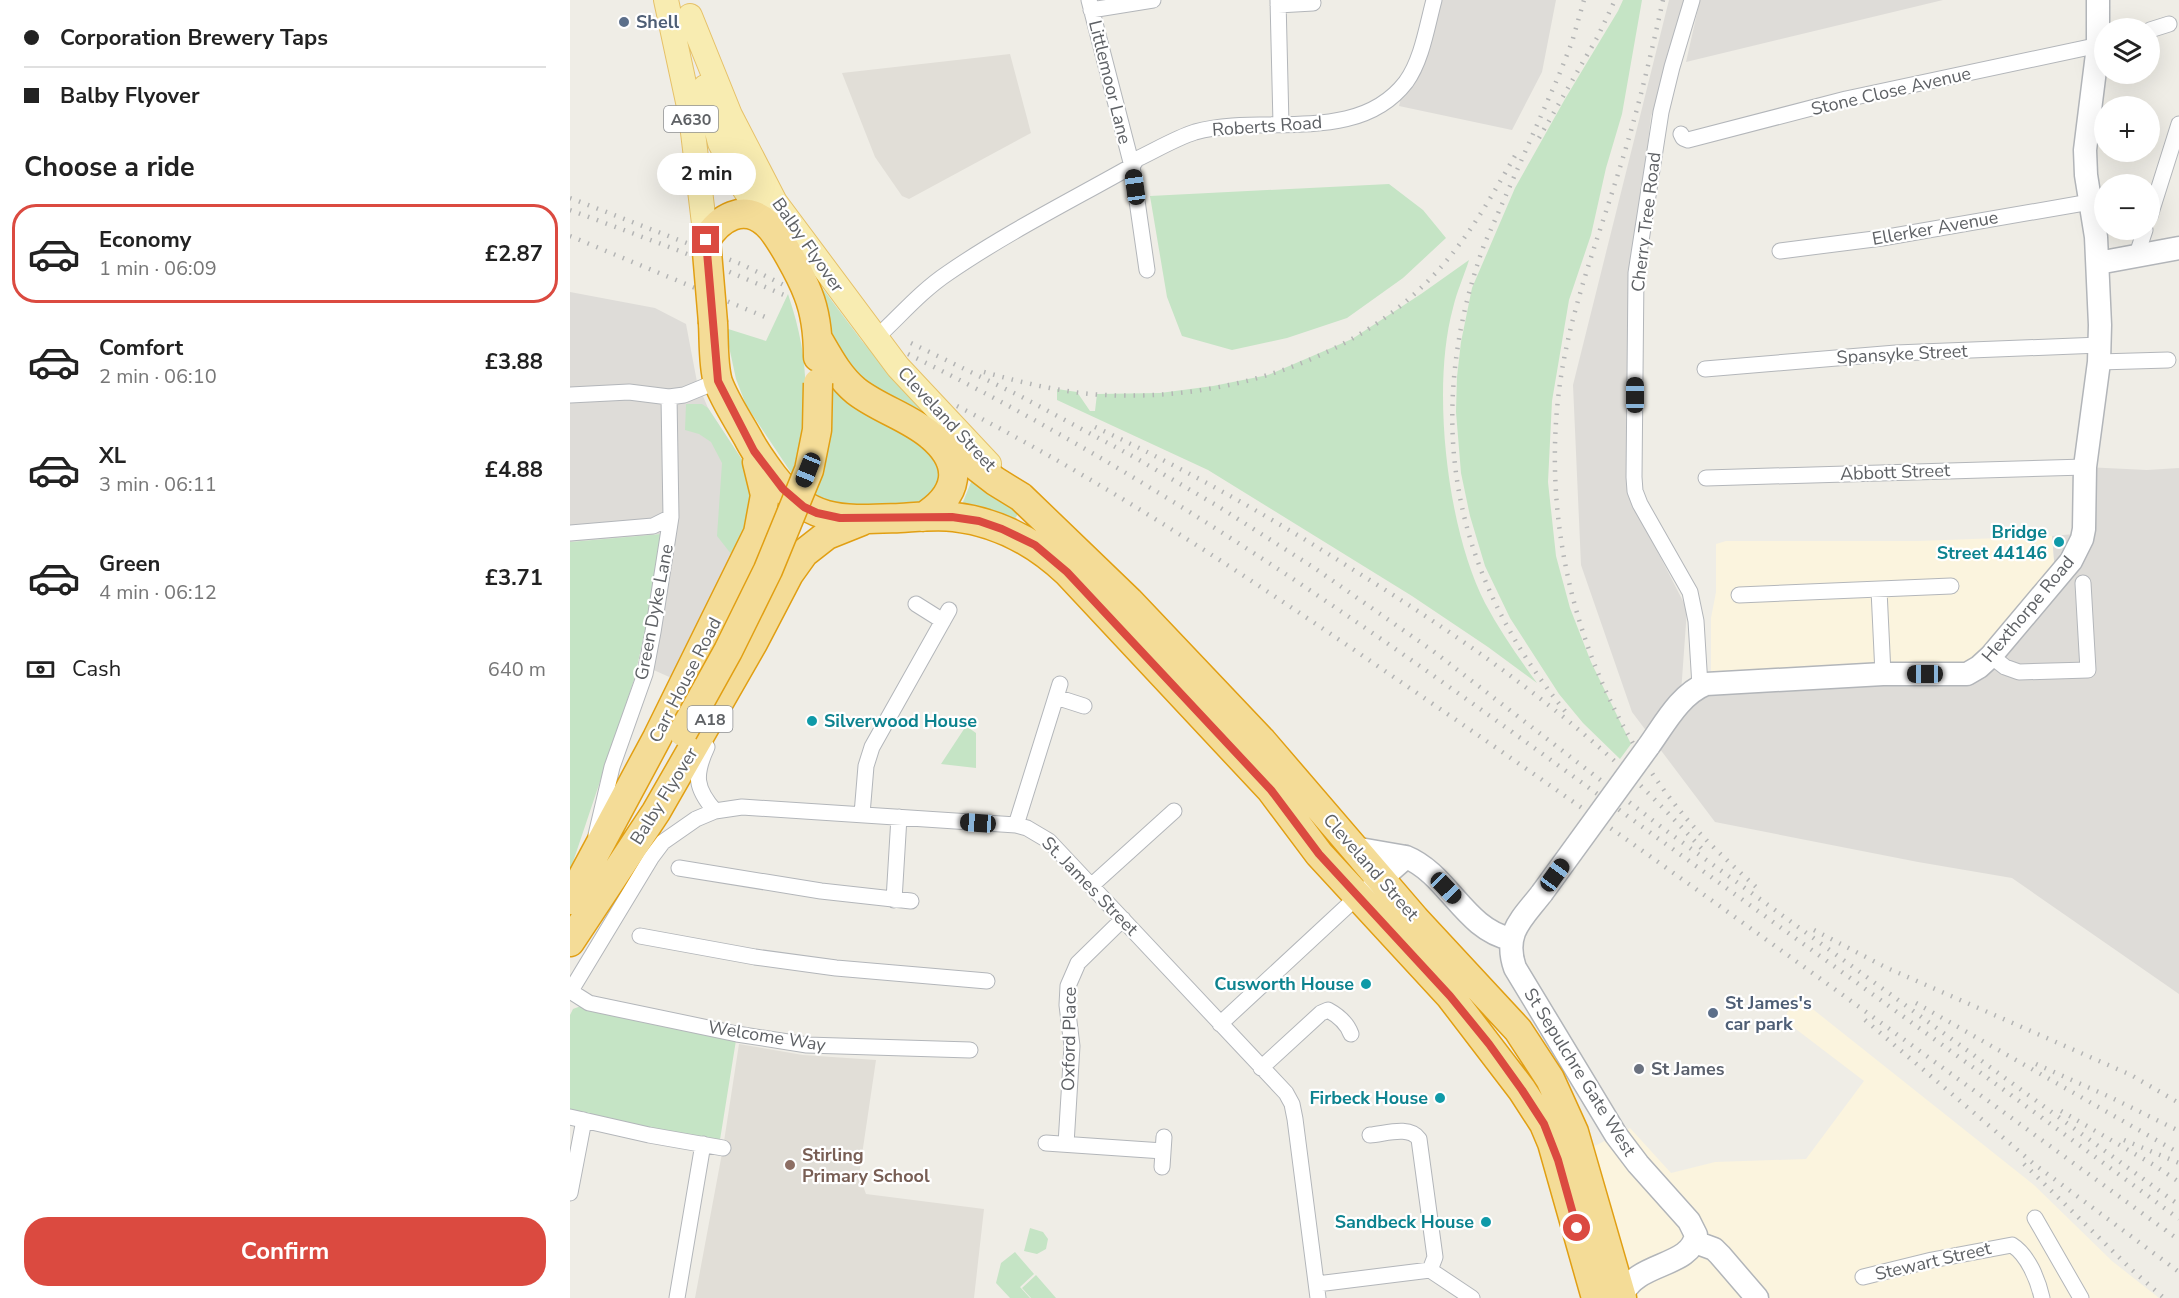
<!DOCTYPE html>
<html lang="en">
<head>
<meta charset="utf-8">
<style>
	:root { --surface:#fff; --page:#f2f2f2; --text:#222; --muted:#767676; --line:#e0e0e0; --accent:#db4a40 }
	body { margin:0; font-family:"Nunito Sans",sans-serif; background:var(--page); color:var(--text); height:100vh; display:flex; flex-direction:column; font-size:22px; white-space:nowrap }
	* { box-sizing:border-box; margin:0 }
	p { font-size:20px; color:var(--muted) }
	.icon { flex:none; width:33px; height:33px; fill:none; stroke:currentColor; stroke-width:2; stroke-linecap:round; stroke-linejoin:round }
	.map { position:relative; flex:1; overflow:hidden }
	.details { display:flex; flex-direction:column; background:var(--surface); width:570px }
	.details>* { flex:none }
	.top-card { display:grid; align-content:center; height:132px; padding:0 24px; background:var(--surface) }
	.fabs { position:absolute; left:1524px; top:18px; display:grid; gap:12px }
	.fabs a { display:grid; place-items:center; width:66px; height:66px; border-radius:50%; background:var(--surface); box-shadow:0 6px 24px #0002; font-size:30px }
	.end { position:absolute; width:27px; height:27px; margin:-14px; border:8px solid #db4a40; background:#fff; box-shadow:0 0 0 3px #fff }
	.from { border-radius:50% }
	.bubble { position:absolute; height:42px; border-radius:21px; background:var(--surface); box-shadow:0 6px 24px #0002; font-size:20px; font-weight:700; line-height:42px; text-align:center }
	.car { position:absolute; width:18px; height:36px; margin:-18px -9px; border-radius:8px; box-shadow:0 0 4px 2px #0007; background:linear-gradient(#222 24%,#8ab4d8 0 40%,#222 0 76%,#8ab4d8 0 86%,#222 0) }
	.top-card b { display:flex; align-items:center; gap:21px; height:57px; font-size:22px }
	.top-card b+b { border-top:2px solid var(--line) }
	.top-card i { width:15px; height:15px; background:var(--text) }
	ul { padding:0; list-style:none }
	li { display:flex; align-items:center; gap:18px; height:99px; margin:0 12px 9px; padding:0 12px; border:3px solid transparent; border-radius:24px }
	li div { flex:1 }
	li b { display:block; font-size:22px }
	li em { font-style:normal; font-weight:700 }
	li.selected { border-color:var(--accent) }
	li>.icon { width:54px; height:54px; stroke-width:1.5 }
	h2 { padding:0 24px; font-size:27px; line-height:72px }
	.pay { display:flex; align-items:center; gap:15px; height:66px; padding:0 24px; font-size:22px }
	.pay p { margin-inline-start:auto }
	.primary-button { display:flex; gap:12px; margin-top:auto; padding:12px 24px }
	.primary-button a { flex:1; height:69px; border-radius:24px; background:var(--accent); color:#fff; font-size:24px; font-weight:700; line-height:69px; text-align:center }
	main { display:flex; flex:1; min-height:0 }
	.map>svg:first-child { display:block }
</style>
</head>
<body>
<main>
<section class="details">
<div class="top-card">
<b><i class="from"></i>Corporation Brewery Taps</b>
<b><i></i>Balby Flyover</b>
</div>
<h2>Choose a ride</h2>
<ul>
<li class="selected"><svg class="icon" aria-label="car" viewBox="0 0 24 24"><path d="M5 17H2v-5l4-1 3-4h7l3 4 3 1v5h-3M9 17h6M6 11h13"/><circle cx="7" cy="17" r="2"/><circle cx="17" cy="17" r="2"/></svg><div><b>Economy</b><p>1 min · 06:09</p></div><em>£2.87</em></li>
<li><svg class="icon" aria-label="car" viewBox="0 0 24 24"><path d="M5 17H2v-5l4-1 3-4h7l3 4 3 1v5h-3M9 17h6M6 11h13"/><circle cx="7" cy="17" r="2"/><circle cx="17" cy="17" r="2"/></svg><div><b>Comfort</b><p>2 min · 06:10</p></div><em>£3.88</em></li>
<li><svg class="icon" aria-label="car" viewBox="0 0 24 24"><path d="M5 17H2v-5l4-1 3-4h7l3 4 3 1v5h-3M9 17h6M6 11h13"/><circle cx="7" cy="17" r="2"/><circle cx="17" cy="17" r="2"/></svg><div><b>XL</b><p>3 min · 06:11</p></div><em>£4.88</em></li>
<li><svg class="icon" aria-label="car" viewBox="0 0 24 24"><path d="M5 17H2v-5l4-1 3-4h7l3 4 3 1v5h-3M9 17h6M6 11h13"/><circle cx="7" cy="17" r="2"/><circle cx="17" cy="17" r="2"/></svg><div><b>Green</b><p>4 min · 06:12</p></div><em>£3.71</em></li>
</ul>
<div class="pay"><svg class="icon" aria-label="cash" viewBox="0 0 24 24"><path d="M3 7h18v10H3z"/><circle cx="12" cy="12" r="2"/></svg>Cash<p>640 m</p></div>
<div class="primary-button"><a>Confirm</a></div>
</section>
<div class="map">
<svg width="1609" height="1298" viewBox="0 0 1609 1298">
	<rect width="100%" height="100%" fill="#efede6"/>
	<path fill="#fbf4de" d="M1482 536 1484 563 1399 665 1146 677 1141 671V618L1146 592V544L1156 541H1348Z
		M1225 995 1464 1185 1542 1261 1589 1298H1026L1011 1153 1060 1128 1101 1173 1145 1162 1236 1159 1294 1081 1214 1020Z"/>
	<path fill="#dedcd8" d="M856 0H986L972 72 942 130 829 106Z
		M1099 0H1120L1096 80 1081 116 1058 316 1057 492 1117 609 1111 693 1397 674 1485 571 1482 536 1504 534 1515 467 1577 470 1609 468V994L1442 878 1348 862 1145 822 1062 712 1011 565 1003 385Z
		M1130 0H1373L1116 62Z
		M0 292 85 308 116 324 127 382 138 408 184 478 188 497 106 680 68 663 78 618 91 534 0 542Z"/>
	<path fill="#e1ded7" d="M440 54 461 133 339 199 332 196 305 157 272 73Z
		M169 1044 233 1055 306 1060 289 1175 296 1194 414 1209 404 1298H125L153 1148Z"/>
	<path fill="#c5e4c5" d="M1053 0H1072L1052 114 1036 168 1021 235 999 300 982 401 978 482 986 556 1000 608 1021 662 1061 744 1050 759 1013 723 989 694 940 618 915 566 900 516 891 473 886 412 887 377 891 342 902 288 945 188 995 99 1048 11Z
		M819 184 853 210 876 238 833 278 777 318 717 338 662 350 612 336 597 297 580 196Z
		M899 260C894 276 887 291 883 308 861 388 877 529 915 603 930 631 948 657 967 683L918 647 842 596 638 470 487 400V389L507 392 520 411H525L527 394 590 393 643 386 698 375 782 339 851 294Z
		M244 277 292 341 367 427 282 375 259 330Z
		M218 294C240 360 241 407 222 474L176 405 166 379 155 328 196 341Z
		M261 380 348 438 375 470 359 502 303 508 254 502 239 491Z
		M116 404H132L138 408 184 478 188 491 165 559 147 536 152 463 141 442 129 434 115 430Z
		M407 478 448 514 442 523 395 507 393 502 401 482Z
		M91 534 78 618 64 680 0 871V542Z
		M396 726 406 733V768L371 764Z
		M19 1003 167 1034 149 1146 0 1117V1015L3 1009Z
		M460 1228 473 1232 478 1239 476 1249 467 1254 454 1251Z
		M445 1252 464 1274 450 1287 460 1298H440L426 1283 431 1263Z
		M466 1275 486 1298H461L452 1288Z"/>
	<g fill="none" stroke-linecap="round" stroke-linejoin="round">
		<defs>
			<path id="street" d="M519 0 562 166 577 270
				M708 0 711 124
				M1122 0 1102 67 1091 112 1066 273 1064 477 1065 491 1070 504 1120 592 1126 621 1130 686
				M708 5 743 3
				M521 10 583 0
				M1580 30 1599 24
				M1111 134 1113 138 1118 140 1276 99 1534 44
				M1580 216 1609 124
				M1210 251 1312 238 1520 202
				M1567 254 1575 230
				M306 338C330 316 351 291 378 273 436 233 500 201 562 166L567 159C586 150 606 138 625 132 693 113 787 146 836 82 852 60 857 26 864 0
				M1529 362 1598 360
				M1135 369 1326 353 1530 345
				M0 395 59 392 99 397 114 395 148 381
				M1136 478 1515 467
				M0 533 83 526 101 517
				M1309 590 1313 674
				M1169 595 1381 586
				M346 604 373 621
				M1421 656 1435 667 1449 672 1518 670 1513 583
				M486 697 514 706
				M137 747C124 775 125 788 145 811
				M292 814 296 766 302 747 379 610
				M446 825 490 684
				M26 835 42 767 75 674 83 632 101 517 99 397
				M109 868 251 891 341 901
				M521 886 604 811
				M324 900 329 817
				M70 936 185 957 266 968 417 981
				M0 991 19 1003 167 1034 237 1045 400 1050
				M0 992 81 858 93 842 126 819 145 811 172 807 446 825 457 828 479 841 716 1093 722 1104 725 1119 748 1298
				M650 1024 787 897
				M691 1068 751 1013 758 1010C769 1016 777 1023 781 1034
				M0 1117 79 1135 153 1148
				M800 1135C815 1134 839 1125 849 1139L865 1257 860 1270
				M476 1143 593 1151
				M496 1144 502 1046 497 1005 498 986 508 963 553 919
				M592 1167 594 1137
				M0 1193 14 1120
				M1465 1218 1511 1298
				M1293 1277 1362 1260 1442 1245C1458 1255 1468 1280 1472 1298
				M747 1284 860 1270 902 1298
				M107 1298 133 1144"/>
			<path id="secondary" d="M1528 263 1609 248
				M1078 747C1094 725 1110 694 1136 684L1313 674H1397L1409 667 1421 656 1501 561 1512 539 1514 529 1515 467 1529 362 1530 325 1526 237 1516 175 1515 150 1528 46V0
				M784 848 836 857
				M803 890 804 885 836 857C878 874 895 930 941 939
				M972 893C952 919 933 933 945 968L1046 1135 1068 1164 1119 1221 1126 1235C1121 1268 1066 1261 1052 1296
				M1125 1242 1144 1249 1150 1255 1187 1298"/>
			<path id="primary" d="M96 0 121 116 136 240
				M120 16 160 115 205 202 328 367 419 464
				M135 87 150 143 173 187 197 224"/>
			<path id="highway" d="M136 240C149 218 174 203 196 223 209 234 232 278 238 294 246 314 248 336 248 357
				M143 323C144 340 143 366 148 382 155 401 168 420 178 438 185 452 194 464 203 476 240 524 274 520 330 518 348 517 367 515 384 517 428 522 465 542 497 572L701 790 749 854 880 996 952 1090 974 1124 982 1143 1026 1298
				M248 339C259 358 269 377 286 391 309 409 339 417 361 436 395 465 388 495 353 517
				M361 436 381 447 425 481 451 497 559 601 692 741 845 919 948 1030 980 1079 1004 1132 1052 1298
				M0 900 87 738 188 533 195 495 187 462
				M0 942 86 812 183 643 219 574 234 553 257 535 292 521"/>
		</defs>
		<use href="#street" stroke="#b3b6ba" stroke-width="17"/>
		<use href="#secondary" stroke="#b2b5b9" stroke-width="25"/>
		<use href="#primary" stroke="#e6c168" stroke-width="26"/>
		<use href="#highway" stroke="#e19f13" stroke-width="31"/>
		<use href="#street" stroke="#fff" stroke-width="15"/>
		<use href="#secondary" stroke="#fff" stroke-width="22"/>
		<use href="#primary" stroke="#f8ecb1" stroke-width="24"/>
		<use href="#highway" stroke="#f4dc97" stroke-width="28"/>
		<path stroke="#b4b5b5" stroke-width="4.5" stroke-dasharray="1.5 8" stroke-linecap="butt" d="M1093 0C1081 55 1068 110 1051 164 1032 227 1008 289 995 354 963 513 1008 687 1111 812 1133 839 1160 863 1186 887
			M969 138 1028 36 1045 0
			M0 198 171 264 218 287
			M0 210 110 251 214 295
			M0 236 200 319
			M341 343 450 396 564 457 646 505 746 569 863 651 1094 829 1609 1205
			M338 354C605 485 839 656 1078 831 1255 960 1433 1088 1609 1219
			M414 372C454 383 494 393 535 395 650 401 776 364 858 281 895 244 920 199 946 154
			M387 406C553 491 706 596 860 702 1113 876 1360 1059 1609 1240
			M525 427C614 468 699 516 782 569 869 623 954 681 1031 749 1068 781 1101 816 1134 851
			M995 711C880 571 853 415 914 245L989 75 1002 42 1014 0
			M1244 930 1315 967 1561 1075 1609 1103
			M1346 1003 1609 1153
			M1295 1020 1464 1164 1609 1272
			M1466 1064 1540 1097 1609 1131
			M1491 1111 1584 1165 1609 1182
			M1554 1140 1609 1163
			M1454 1164 1562 1270 1594 1298"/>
		<defs>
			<path id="secondary-bridge" d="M972 893 1078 747"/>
			<path id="highway-bridge" d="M136 240 143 323
				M113 732 158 651 198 570 239 470 247 430 248 383"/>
		</defs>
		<use href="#secondary-bridge" stroke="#b2b5b9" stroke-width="25" stroke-linecap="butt"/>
		<use href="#highway-bridge" stroke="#e19f13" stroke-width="31" stroke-linecap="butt"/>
		<use href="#secondary-bridge" stroke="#fff" stroke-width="22"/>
		<use href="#highway-bridge" stroke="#f4dc97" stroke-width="28"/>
	</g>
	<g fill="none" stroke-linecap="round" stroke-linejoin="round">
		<path stroke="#db4a40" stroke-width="8" d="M136 240 148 381 184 451 213 489 234 507 247 513 270 518 382 517 409 521 432 529 465 545 497 572 701 790 749 854 880 996 919 1044 952 1090 974 1124 988 1160 1007 1228"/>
	</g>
	<g fill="#5c6f8a" stroke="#fff" stroke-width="2">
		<circle cx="54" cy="22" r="6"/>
		<circle cx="1143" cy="1013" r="6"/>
	</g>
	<g fill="#0f9aa8" stroke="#fff" stroke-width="2">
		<circle cx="1489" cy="542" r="6"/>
		<circle cx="242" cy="721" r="6"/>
		<circle cx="796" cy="984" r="6"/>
		<circle cx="870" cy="1098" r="6"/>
		<circle cx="916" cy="1222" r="6"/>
	</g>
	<circle fill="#6b7280" stroke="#fff" stroke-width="2" cx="1069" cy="1069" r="6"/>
	<circle fill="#8d6e63" stroke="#fff" stroke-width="2" cx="220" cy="1165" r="6"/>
	<g text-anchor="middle" stroke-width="4.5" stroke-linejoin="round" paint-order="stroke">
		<g fill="#fff" stroke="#8e9093" stroke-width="1.5">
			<rect x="94" y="106" width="54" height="26" rx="4.5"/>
			<rect x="117.5" y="706" width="45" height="26" rx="4.5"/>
		</g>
		<g font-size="16" font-weight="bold" fill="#5e6165">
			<text x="121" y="125">A630</text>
			<text x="140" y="725">A18</text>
		</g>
		<g font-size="18" font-weight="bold" fill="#4e5e75" stroke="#fff" text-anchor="start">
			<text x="66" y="28">Shell</text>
			<text x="1155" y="1009">St James's<tspan x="1155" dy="21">car park</tspan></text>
		</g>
		<g font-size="18" fill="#5e6165" stroke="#fff">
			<text transform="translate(540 82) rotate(76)" y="6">Littlemoor Lane</text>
			<text transform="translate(1321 91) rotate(-13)" y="6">Stone Close Avenue</text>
			<text transform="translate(697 126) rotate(-4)" y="6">Roberts Road</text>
			<text transform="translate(1076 222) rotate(-83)" y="6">Cherry Tree Road</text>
			<text transform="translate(1365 228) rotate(-10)" y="6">Ellerker Avenue</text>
			<text transform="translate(238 245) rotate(55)" y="6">Balby Flyover</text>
			<text transform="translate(1332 354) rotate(-3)" y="6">Spansyke Street</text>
			<text transform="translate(377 419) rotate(47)" y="6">Cleveland Street</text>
			<text transform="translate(1325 472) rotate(-2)" y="6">Abbott Street</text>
			<text transform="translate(1458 609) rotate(-50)" y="6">Hexthorpe Road</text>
			<text transform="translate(84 612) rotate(-79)" y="6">Green Dyke Lane</text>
			<text transform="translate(115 680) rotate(-63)" y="6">Carr House Road</text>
			<text transform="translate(94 796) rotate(-58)" y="6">Balby Flyover</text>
			<text transform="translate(801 867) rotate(49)" y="6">Cleveland Street</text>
			<text transform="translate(520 886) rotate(46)" y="6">St. James Street</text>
			<text transform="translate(197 1036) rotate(9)" y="6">Welcome Way</text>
			<text transform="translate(499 1039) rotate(-89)" y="6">Oxford Place</text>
			<text transform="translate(1010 1072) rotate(58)" y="6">St Sepulchre Gate West</text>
			<text transform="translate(1363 1261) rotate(-13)" y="6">Stewart Street</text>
		</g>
		<g font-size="18" font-weight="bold" fill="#0d838f" stroke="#fff" text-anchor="end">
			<text x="1477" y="538">Bridge<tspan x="1477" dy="21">Street 44146</tspan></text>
			<text x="254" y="727" text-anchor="start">Silverwood House</text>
			<text x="784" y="990">Cusworth House</text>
			<text x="858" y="1104">Firbeck House</text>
			<text x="904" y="1228">Sandbeck House</text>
		</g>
		<g font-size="18" font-weight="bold" fill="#5b616d" stroke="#fff" text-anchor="start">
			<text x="1081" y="1075">St James</text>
		</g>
		<g font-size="18" font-weight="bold" fill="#785e54" stroke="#fff" text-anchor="start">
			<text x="232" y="1161">Stirling<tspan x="232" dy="21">Primary School</tspan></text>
		</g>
	</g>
</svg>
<div class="fabs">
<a><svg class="icon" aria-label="layers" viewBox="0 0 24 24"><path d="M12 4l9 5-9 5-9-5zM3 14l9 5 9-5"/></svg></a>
<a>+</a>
<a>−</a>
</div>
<i class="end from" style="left:1007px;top:1228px"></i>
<i class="end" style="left:136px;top:240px"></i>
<div class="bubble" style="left:87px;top:153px;width:99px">2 min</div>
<i class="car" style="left:565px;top:187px;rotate:352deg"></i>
<i class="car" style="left:1065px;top:395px;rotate:0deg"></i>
<i class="car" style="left:238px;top:470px;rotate:202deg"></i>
<i class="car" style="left:1355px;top:674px;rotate:270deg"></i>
<i class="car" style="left:408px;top:823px;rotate:274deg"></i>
<i class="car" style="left:985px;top:875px;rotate:36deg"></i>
<i class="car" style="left:876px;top:888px;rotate:136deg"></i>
</div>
</main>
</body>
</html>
